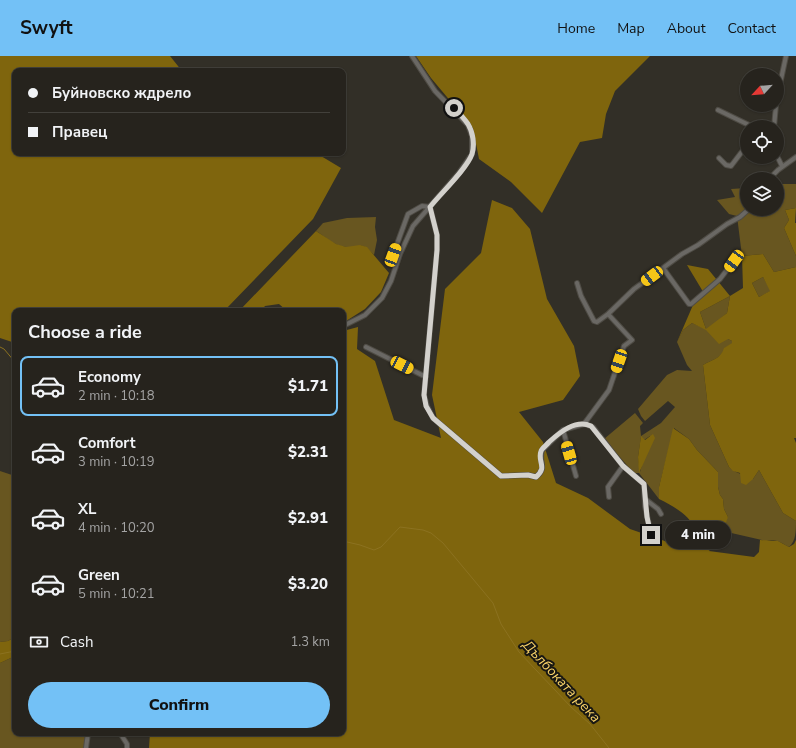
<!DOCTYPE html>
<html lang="en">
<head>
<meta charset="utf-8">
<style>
	:root { --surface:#26231d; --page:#2e2b26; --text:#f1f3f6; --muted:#a4a4a4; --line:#42403b; --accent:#73c1f6 }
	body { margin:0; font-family:"Nunito Sans",sans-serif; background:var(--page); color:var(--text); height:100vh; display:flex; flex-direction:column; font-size:15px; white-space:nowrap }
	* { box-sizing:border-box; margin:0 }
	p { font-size:13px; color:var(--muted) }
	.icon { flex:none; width:22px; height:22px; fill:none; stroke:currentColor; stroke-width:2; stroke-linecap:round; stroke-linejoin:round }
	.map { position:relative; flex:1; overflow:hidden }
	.drawer { position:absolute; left:12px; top:252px; width:334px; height:428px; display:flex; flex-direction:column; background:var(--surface); border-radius:8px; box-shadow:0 1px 3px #0004,0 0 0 1px var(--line) }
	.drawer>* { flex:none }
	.hud { position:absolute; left:12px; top:12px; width:334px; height:88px; border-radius:8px; box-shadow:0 1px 3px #0004,0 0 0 1px var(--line); display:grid; align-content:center; height:88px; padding:0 16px; background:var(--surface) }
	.needle { width:26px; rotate:244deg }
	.fabs { position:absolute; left:740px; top:12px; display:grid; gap:8px }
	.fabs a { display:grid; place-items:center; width:44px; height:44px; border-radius:50%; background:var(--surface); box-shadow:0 1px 3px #0004,0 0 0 1px var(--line); font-size:20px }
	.end { position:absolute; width:18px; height:18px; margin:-9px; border:5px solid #d3d1cc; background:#111; box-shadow:0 0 0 2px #111 }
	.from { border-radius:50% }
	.bubble { position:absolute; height:28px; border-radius:14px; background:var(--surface); box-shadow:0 1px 3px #0004,0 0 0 1px var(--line); font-size:13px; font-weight:800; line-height:28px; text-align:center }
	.car { position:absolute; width:12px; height:24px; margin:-12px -6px; border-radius:5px; box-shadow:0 0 3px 1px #0007; background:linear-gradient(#f5c518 24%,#345 0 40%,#f5c518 0 76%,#345 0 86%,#f5c518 0) }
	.hud b { display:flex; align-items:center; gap:14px; height:38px; font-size:15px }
	.hud b+b { border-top:1px solid var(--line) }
	.hud i { width:10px; height:10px; background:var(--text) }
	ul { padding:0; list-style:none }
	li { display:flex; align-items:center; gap:12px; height:60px; margin:0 8px 6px; padding:0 8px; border:2px solid transparent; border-radius:8px }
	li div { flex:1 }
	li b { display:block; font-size:15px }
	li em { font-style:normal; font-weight:800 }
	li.active { border-color:var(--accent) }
	li>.icon { width:36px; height:36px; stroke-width:1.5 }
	h2 { padding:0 16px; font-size:18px; line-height:48px }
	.pay { display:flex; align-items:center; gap:10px; height:44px; padding:0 16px; font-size:15px }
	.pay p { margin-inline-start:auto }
	.action { display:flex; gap:8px; margin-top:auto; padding:8px 16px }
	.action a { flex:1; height:46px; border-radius:24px; background:var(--accent); color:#111; font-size:16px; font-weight:800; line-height:46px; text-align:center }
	header { display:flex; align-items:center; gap:24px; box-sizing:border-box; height:56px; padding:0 20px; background:var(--accent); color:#111 }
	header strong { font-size:19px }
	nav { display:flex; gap:22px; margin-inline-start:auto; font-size:14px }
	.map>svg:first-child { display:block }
</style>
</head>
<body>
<header>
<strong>Swyft</strong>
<nav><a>Home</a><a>Map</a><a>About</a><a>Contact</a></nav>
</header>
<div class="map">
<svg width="796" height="692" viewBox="0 0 796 692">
	<rect width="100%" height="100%" fill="#322f27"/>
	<path fill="#685620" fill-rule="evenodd" d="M776 121 782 128H796V152L785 154 789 164 784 172 796 200V211L774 216 763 198 742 200 737 160 729 158 717 144 735 141 731 133 747 132V153H777V123H771Z
		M376 161 375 171 377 184 374 199C360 184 362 192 346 191 336 191 324 180 316 175L323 167 347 162Z
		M763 221 771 235 759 241 752 227Z
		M730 240 727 257 720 263 728 283 732 285 733 287 725 292C721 303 711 304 703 309L710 369 729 411C735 417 745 419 753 423L759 414 783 457 796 465C796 475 796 485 789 491 781 487 775 482 766 485L727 476 709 495 703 487 698 489 697 475 718 471 728 461 724 453 723 443 720 439 718 431V416L697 394 689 383 674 372 659 431V443L639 417H635L632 415 604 383 635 357 643 367 640 370 641 380 661 367 675 351 668 345 645 365 641 360 638 353 667 319 677 314 692 315 687 309 677 286 683 274 692 267 706 273 700 256ZM650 380 640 416 638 401 641 381 644 384Z
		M0 415 15 420V581L8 585 0 586Z
		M15 600V677H88L86 692H0V607Z"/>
	<path fill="#7f650d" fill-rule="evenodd" d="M0 0H170L182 15H15V97H316L341 112 313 163 224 255H15V287L0 282Z
		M416 0H650L615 35 606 58 602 82 580 86 542 157 511 126 479 103 473 72 431 22Z
		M492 144 512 152 530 173 547 243 574 290 580 320 563 344 519 356 543 386 556 427 588 442 630 473 688 493 703 487H708L709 495 754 501 759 496 760 484 778 485 789 491 794 488 796 484V692H149L150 677H343V275L358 271 357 293 375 305 394 364 441 382 432 339 445 233 481 197Z
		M796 152 795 167H796V200L784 172 789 164 785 154Z
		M316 175 336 188 346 191 360 189 367 191 389 217 381 236 365 253 343 267V255H287L279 248 265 250 261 255H239Z
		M763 198 774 216 796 211V382H794L796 387V465L783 457 759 414 753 423 746 429 741 427 740 417 733 415 729 411 710 369 703 309C711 304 721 303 724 292L732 287V285L728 283 719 288 706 274 692 267 683 274 677 286 693 249 705 239 687 209 708 213 730 240 743 232 742 200ZM763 221 770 235 759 241 752 227ZM730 240 727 257 706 273 700 256Z
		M673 372 689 383 697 394 718 416V431L720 439 723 443 724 453 728 461 725 469 697 475C689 459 675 451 659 443V431Z
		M653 378 655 382 639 417 638 401 641 380 645 384Z
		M15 581V600L0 607V586L8 585Z"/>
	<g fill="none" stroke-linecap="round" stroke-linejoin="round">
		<path stroke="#8c7220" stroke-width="1" d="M167 255 171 252
			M0 291 4 293 15 306
			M343 485 360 489 374 494 381 491 400 471 423 474 431 477 443 487 493 547 501 568 519 596 571 651 590 668 609 692
			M0 598 15 595"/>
		<defs>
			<path id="minor" d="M777 42 786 0
				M718 54 753 71
				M774 71 776 49
				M777 100 782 110
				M719 102 726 109 731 110 747 89
				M769 123 778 114 796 101
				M430 151 437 179V194L424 339 427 350 433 362 501 420 528 419 536 421C548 411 538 406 542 394L563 374 584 368 609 334 624 290 632 284 608 258
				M393 199 408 158 422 150 430 151
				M663 212 689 248H691L720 223 736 202
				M577 227 581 240 594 265 597 266 608 258 634 233 663 212 682 198 698 189 727 168 740 161 749 153
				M343 270 365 259 382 242 391 225 400 198 413 170 459 117 472 98V80L468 69 435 35 412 0
				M366 291 426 321
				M584 368 593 371 623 410 644 428 645 450 651 479
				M563 374 576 420
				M609 441 608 431 623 410
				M645 443 658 453 661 458
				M120 677 127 688V692
				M86 692 88 677"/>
		</defs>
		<use href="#minor" stroke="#4f4c45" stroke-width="6"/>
		<use href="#minor" stroke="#6a6864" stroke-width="4"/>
	</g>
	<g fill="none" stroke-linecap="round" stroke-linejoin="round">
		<path stroke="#d3d1cc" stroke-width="5" d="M454 52C459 57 464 62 468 68 473 76 475 89 472 98 467 113 440 138 430 151L437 179V194L424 339 426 350 433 362 501 420 528 419 536 421C548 411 537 406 541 395 542 392 547 389 549 386 560 376 576 363 591 370L623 410 644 428 647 461 651 479"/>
	</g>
	<g text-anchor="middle" stroke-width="4" stroke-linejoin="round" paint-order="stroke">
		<g font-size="14" font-style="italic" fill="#f9d369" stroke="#181713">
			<text transform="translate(562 625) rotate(47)" y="5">Дълбоката река</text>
		</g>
	</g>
</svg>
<div class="fabs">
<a><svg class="needle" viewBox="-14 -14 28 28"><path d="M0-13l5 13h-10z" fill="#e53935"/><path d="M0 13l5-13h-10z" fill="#a4a4a4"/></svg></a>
<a><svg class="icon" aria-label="locate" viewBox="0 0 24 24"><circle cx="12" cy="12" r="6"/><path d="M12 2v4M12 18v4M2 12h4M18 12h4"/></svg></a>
<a><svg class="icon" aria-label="layers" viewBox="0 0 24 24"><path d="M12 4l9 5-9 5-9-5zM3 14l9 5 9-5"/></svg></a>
</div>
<i class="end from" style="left:454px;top:52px"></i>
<i class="end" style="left:651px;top:479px"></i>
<div class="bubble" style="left:665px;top:465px;width:66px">4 min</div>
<i class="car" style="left:393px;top:199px;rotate:20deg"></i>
<i class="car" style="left:734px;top:205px;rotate:216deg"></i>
<i class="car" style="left:652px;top:220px;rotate:233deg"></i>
<i class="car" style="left:619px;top:305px;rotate:199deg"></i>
<i class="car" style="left:402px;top:309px;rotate:117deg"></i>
<i class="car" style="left:569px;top:397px;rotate:344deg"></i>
<div class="hud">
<b><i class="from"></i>Буйновско ждрело</b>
<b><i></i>Правец</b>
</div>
<section class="drawer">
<h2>Choose a ride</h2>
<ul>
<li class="active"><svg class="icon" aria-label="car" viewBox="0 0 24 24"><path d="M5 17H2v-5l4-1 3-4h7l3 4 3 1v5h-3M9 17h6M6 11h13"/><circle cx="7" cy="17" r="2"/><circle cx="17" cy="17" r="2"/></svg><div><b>Economy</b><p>2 min · 10:18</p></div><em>$1.71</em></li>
<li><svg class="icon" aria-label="car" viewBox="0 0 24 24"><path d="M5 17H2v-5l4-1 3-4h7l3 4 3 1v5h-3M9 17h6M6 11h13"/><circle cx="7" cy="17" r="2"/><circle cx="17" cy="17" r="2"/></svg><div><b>Comfort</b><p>3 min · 10:19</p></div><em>$2.31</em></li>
<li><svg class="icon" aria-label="car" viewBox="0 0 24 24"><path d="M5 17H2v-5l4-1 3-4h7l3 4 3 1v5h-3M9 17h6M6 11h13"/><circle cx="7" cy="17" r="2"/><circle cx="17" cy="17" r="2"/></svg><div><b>XL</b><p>4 min · 10:20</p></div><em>$2.91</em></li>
<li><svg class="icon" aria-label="car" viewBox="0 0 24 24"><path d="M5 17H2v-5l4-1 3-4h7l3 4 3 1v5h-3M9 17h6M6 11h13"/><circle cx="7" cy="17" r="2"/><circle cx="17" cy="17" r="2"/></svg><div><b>Green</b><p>5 min · 10:21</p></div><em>$3.20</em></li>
</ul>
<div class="pay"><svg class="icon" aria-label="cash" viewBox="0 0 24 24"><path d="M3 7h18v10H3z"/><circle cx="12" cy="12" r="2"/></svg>Cash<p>1.3 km</p></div>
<div class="action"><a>Confirm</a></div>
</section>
</div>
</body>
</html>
